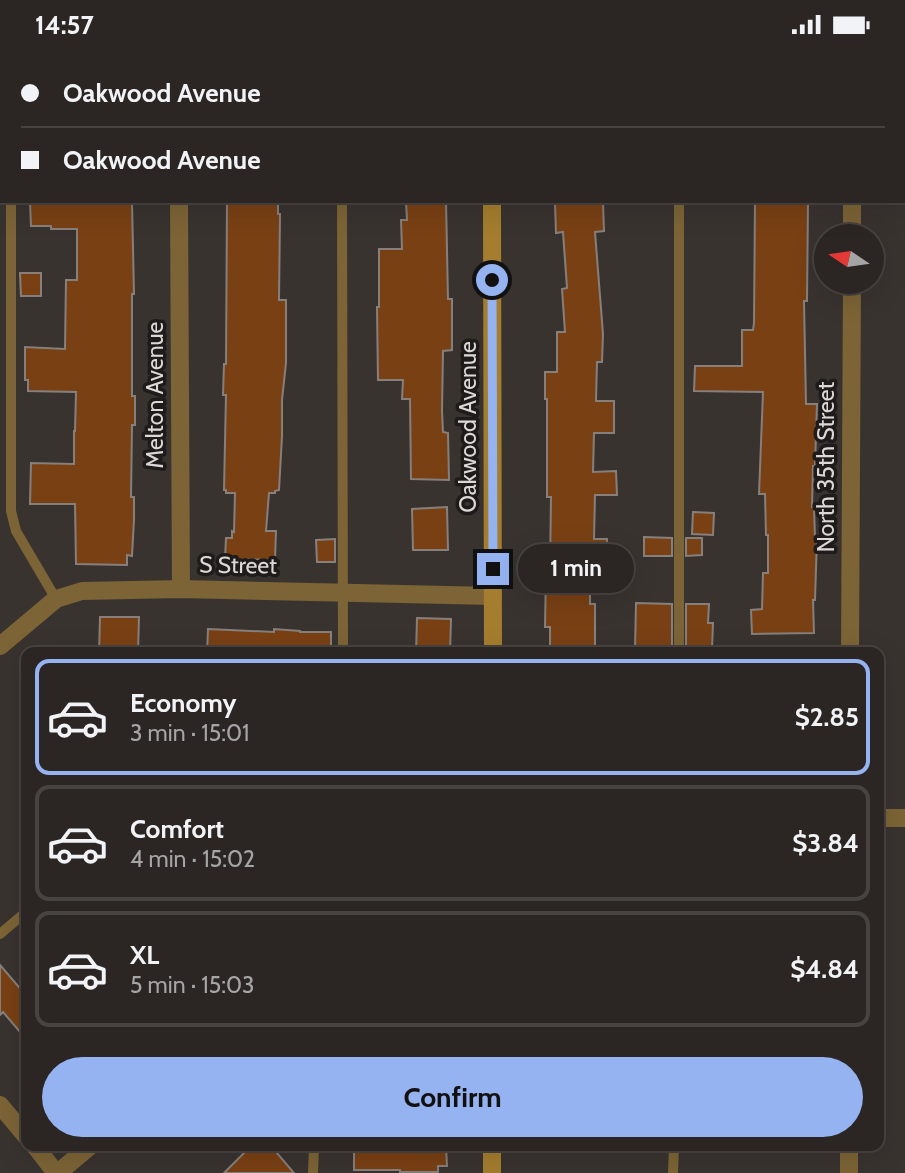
<!DOCTYPE html>
<html lang="en">
<head>
<meta charset="utf-8">
<style>
	:root { --surface:#2b2624; --page:#373231; --text:#f1f3f6; --muted:#a6a5a6; --line:#474341; --accent:#95b2f1 }
	body { margin:0; font-family:Cabin,sans-serif; background:var(--page); color:var(--text); height:100vh; display:flex; flex-direction:column; font-size:26px; white-space:nowrap }
	* { box-sizing:border-box; margin:0 }
	p { font-size:23px; color:var(--muted) }
	.icon { flex:none; width:38px; height:38px; fill:none; stroke:currentColor; stroke-width:2; stroke-linecap:round; stroke-linejoin:round }
	.map { position:relative; flex:1; overflow:hidden }
	.details { position:absolute; left:21px; top:598px; width:863px; height:504px; display:flex; flex-direction:column; background:var(--surface); border-radius:14px; box-shadow:0 7px 28px #0002,0 0 0 2px var(--line) }
	.details>* { flex:none }
	.hud { position:absolute; left:0px; top:0px; width:906px; height:154px; box-shadow:0 7px 28px #0002,0 0 0 2px var(--line); display:grid; align-content:center; height:154px; padding:0 21px; background:var(--surface) }
	.needle { width:46px; rotate:283deg }
	.fabs { position:absolute; left:814px; top:175px; display:grid; gap:14px }
	.fabs a { display:grid; place-items:center; width:70px; height:70px; border-radius:50%; background:var(--surface); box-shadow:0 7px 28px #0002,0 0 0 2px var(--line); font-size:35px }
	.end { position:absolute; width:32px; height:32px; margin:-16px; border:9px solid #95b2f1; background:#111; box-shadow:0 0 0 4px #111 }
	.from { border-radius:50% }
	.bubble { position:absolute; height:49px; border-radius:24px; background:var(--surface); box-shadow:0 7px 28px #0002,0 0 0 2px var(--line); font-size:23px; font-weight:700; line-height:49px; text-align:center }
	.hud b { display:flex; align-items:center; gap:24px; height:66px; font-size:26px }
	.hud b+b { border-top:2px solid var(--line) }
	.hud i { width:18px; height:18px; background:var(--text) }
	ul { padding:12px 0 0; list-style:none }
	li { display:flex; align-items:center; gap:21px; height:116px; margin:0 14px 10px; padding:0 7px; border:4px solid var(--line); border-radius:14px }
	li div { flex:1 }
	li b { display:block; font-size:26px }
	li em { font-style:normal; font-weight:700 }
	li.current { border-color:var(--accent) }
	li>.icon { width:63px; height:63px; stroke-width:1.5 }
	.button { display:flex; gap:14px; margin-top:auto; padding:14px 21px }
	.button a { flex:1; height:80px; border-radius:42px; background:var(--accent); color:#111; font-size:28px; font-weight:700; line-height:80px; text-align:center }
	.status { display:flex; justify-content:space-between; align-items:center; height:49px; padding:0 35px; background:var(--surface); direction:ltr }
	.status svg { height:19px; fill:currentColor }
	.map>svg:first-child { display:block }
</style>
</head>
<body>
<div class="status"><b>14:57</b><svg viewBox="0 0 49 12"><path d="M0 12V9h3v3zM5 12V6h3v6zM10 12V3h3v9zM15 12V0h3v12zM26 1h20v11H26zM47 4h2v5h-2z"/></svg></div>
<div class="map">
<svg width="905" height="1124" viewBox="0 0 905 1124">
	<rect width="100%" height="100%" fill="#393330"/>
	<path fill="#794014" stroke="#867f7b" stroke-width="2" d="M227 152H278V165H280L279 251H286V314L282 351V387L279 441 275 442V444H269L266 482H276L275 511 225 510 226 489H232V482L234 483 235 444H226V441H224L226 346H223L224 315H226Z
		M406 152H446L448 250H452V301L443 302 442 362 443 383 448 384 449 431 411 430 410 350H402L403 331H378L377 258H379V200H402L401 171H407Z
		M755 152H808L807 252H804L806 355H817L815 417H813L812 458H814L815 489H817L815 551H813L814 584 752 585 751 561 762 560 763 524H768V486H766L765 445H759L763 343 694 342 695 317H742V281H753L754 274Z
		M30 153 132 154 134 245H132V347H135V376H132L131 448H134V471L132 507 127 506V516L76 515 75 455H30L31 414 74 415V382H75L76 343 28 342V331H25V298L65 300 66 231H77V180H51V177H31Z
		M603 154 604 182 595 183 603 285 602 313H597L596 352H614V384H594L593 423 616 422 617 446H595L594 490H607L606 512 590 513V555H595V604H550V578H545L546 521H550L551 448H547V350H545V323H557V283H565L562 240 567 239 563 183 556 184 555 155Z
		M20 224H41V247H21Z
		M447 458 448 501H413L412 460Z
		M693 463 714 464 713 486 692 485Z
		M644 488 672 489V507H644Z
		M686 489H702V506L686 507Z
		M335 490V513H317L316 491Z
		M636 554 672 555V597H662V600H635Z
		M686 555H709L708 574H713L712 600 686 598Z
		M100 568H139L138 604H99Z
		M417 569 451 570 450 604H416Z
		M208 580 274 583V580L300 582V583H331V604H207Z
		M0 916 24 944 21 946 26 953V990L3 963 0 966Z
		M251 1097H271L294 1124H224Z
		M393 1097H446L447 1117H438V1123H400V1121H354V1101H393Z"/>
	<g fill="none" stroke-linecap="round" stroke-linejoin="round">
		<path stroke="#7c6436" stroke-width="10" d="M679 2V0
			M11 152V462L16 482 56 550
			M342 152 343 604
			M679 604V152
			M0 885 26 863
			M313 1124 314 1097
			M673 1124 674 1097"/>
		<path stroke="#7c6436" stroke-width="18" d="M0 1 178 0 377 2
			M852 2V0
			M179 152 181 540
			M852 187V152
			M0 597 56 550 82 542 181 540 493 547
			M850 604 852 233
			M878 769H905
			M0 1056 26 1087
			M35 1097 56 1124
			M58 1124 90 1097
			M849 1124V1097"/>
		<path stroke="#a47d2e" stroke-width="18" d="M492 0V2
			M492 152 493 604
			M492 1097V1124"/>
	</g>
	<g fill="none" stroke-linecap="round" stroke-linejoin="round">
		<path stroke="#95b2f1" stroke-width="9" d="M492 231 493 520"/>
	</g>
	<g text-anchor="middle" stroke-width="7" stroke-linejoin="round" paint-order="stroke">
		<g font-size="23" fill="#dcd8d6" stroke="#1e1b1a">
			<text transform="translate(155 346) rotate(-90)" y="8">Melton Avenue</text>
			<text transform="translate(468 378) rotate(-90)" y="8">Oakwood Avenue</text>
			<text transform="translate(826 418) rotate(-90)" y="8">North 35th Street</text>
			<text transform="translate(238 516) rotate(1)" y="8">S Street</text>
		</g>
	</g>
</svg>
<div class="fabs">
<a><svg class="needle" viewBox="-14 -14 28 28"><path d="M0-13l5 13h-10z" fill="#e53935"/><path d="M0 13l5-13h-10z" fill="#a6a5a6"/></svg></a>
</div>
<i class="end from" style="left:492px;top:231px"></i>
<i class="end" style="left:493px;top:520px"></i>
<div class="bubble" style="left:518px;top:495px;width:116px">1 min</div>
<div class="hud">
<b><i class="from"></i>Oakwood Avenue</b>
<b><i></i>Oakwood Avenue</b>
</div>
<section class="details">
<ul>
<li class="current"><svg class="icon" aria-label="car" viewBox="0 0 24 24"><path d="M5 17H2v-5l4-1 3-4h7l3 4 3 1v5h-3M9 17h6M6 11h13"/><circle cx="7" cy="17" r="2"/><circle cx="17" cy="17" r="2"/></svg><div><b>Economy</b><p>3 min · 15:01</p></div><em>$2.85</em></li>
<li><svg class="icon" aria-label="car" viewBox="0 0 24 24"><path d="M5 17H2v-5l4-1 3-4h7l3 4 3 1v5h-3M9 17h6M6 11h13"/><circle cx="7" cy="17" r="2"/><circle cx="17" cy="17" r="2"/></svg><div><b>Comfort</b><p>4 min · 15:02</p></div><em>$3.84</em></li>
<li><svg class="icon" aria-label="car" viewBox="0 0 24 24"><path d="M5 17H2v-5l4-1 3-4h7l3 4 3 1v5h-3M9 17h6M6 11h13"/><circle cx="7" cy="17" r="2"/><circle cx="17" cy="17" r="2"/></svg><div><b>XL</b><p>5 min · 15:03</p></div><em>$4.84</em></li>
</ul>
<div class="button"><a>Confirm</a></div>
</section>
</div>
</body>
</html>
